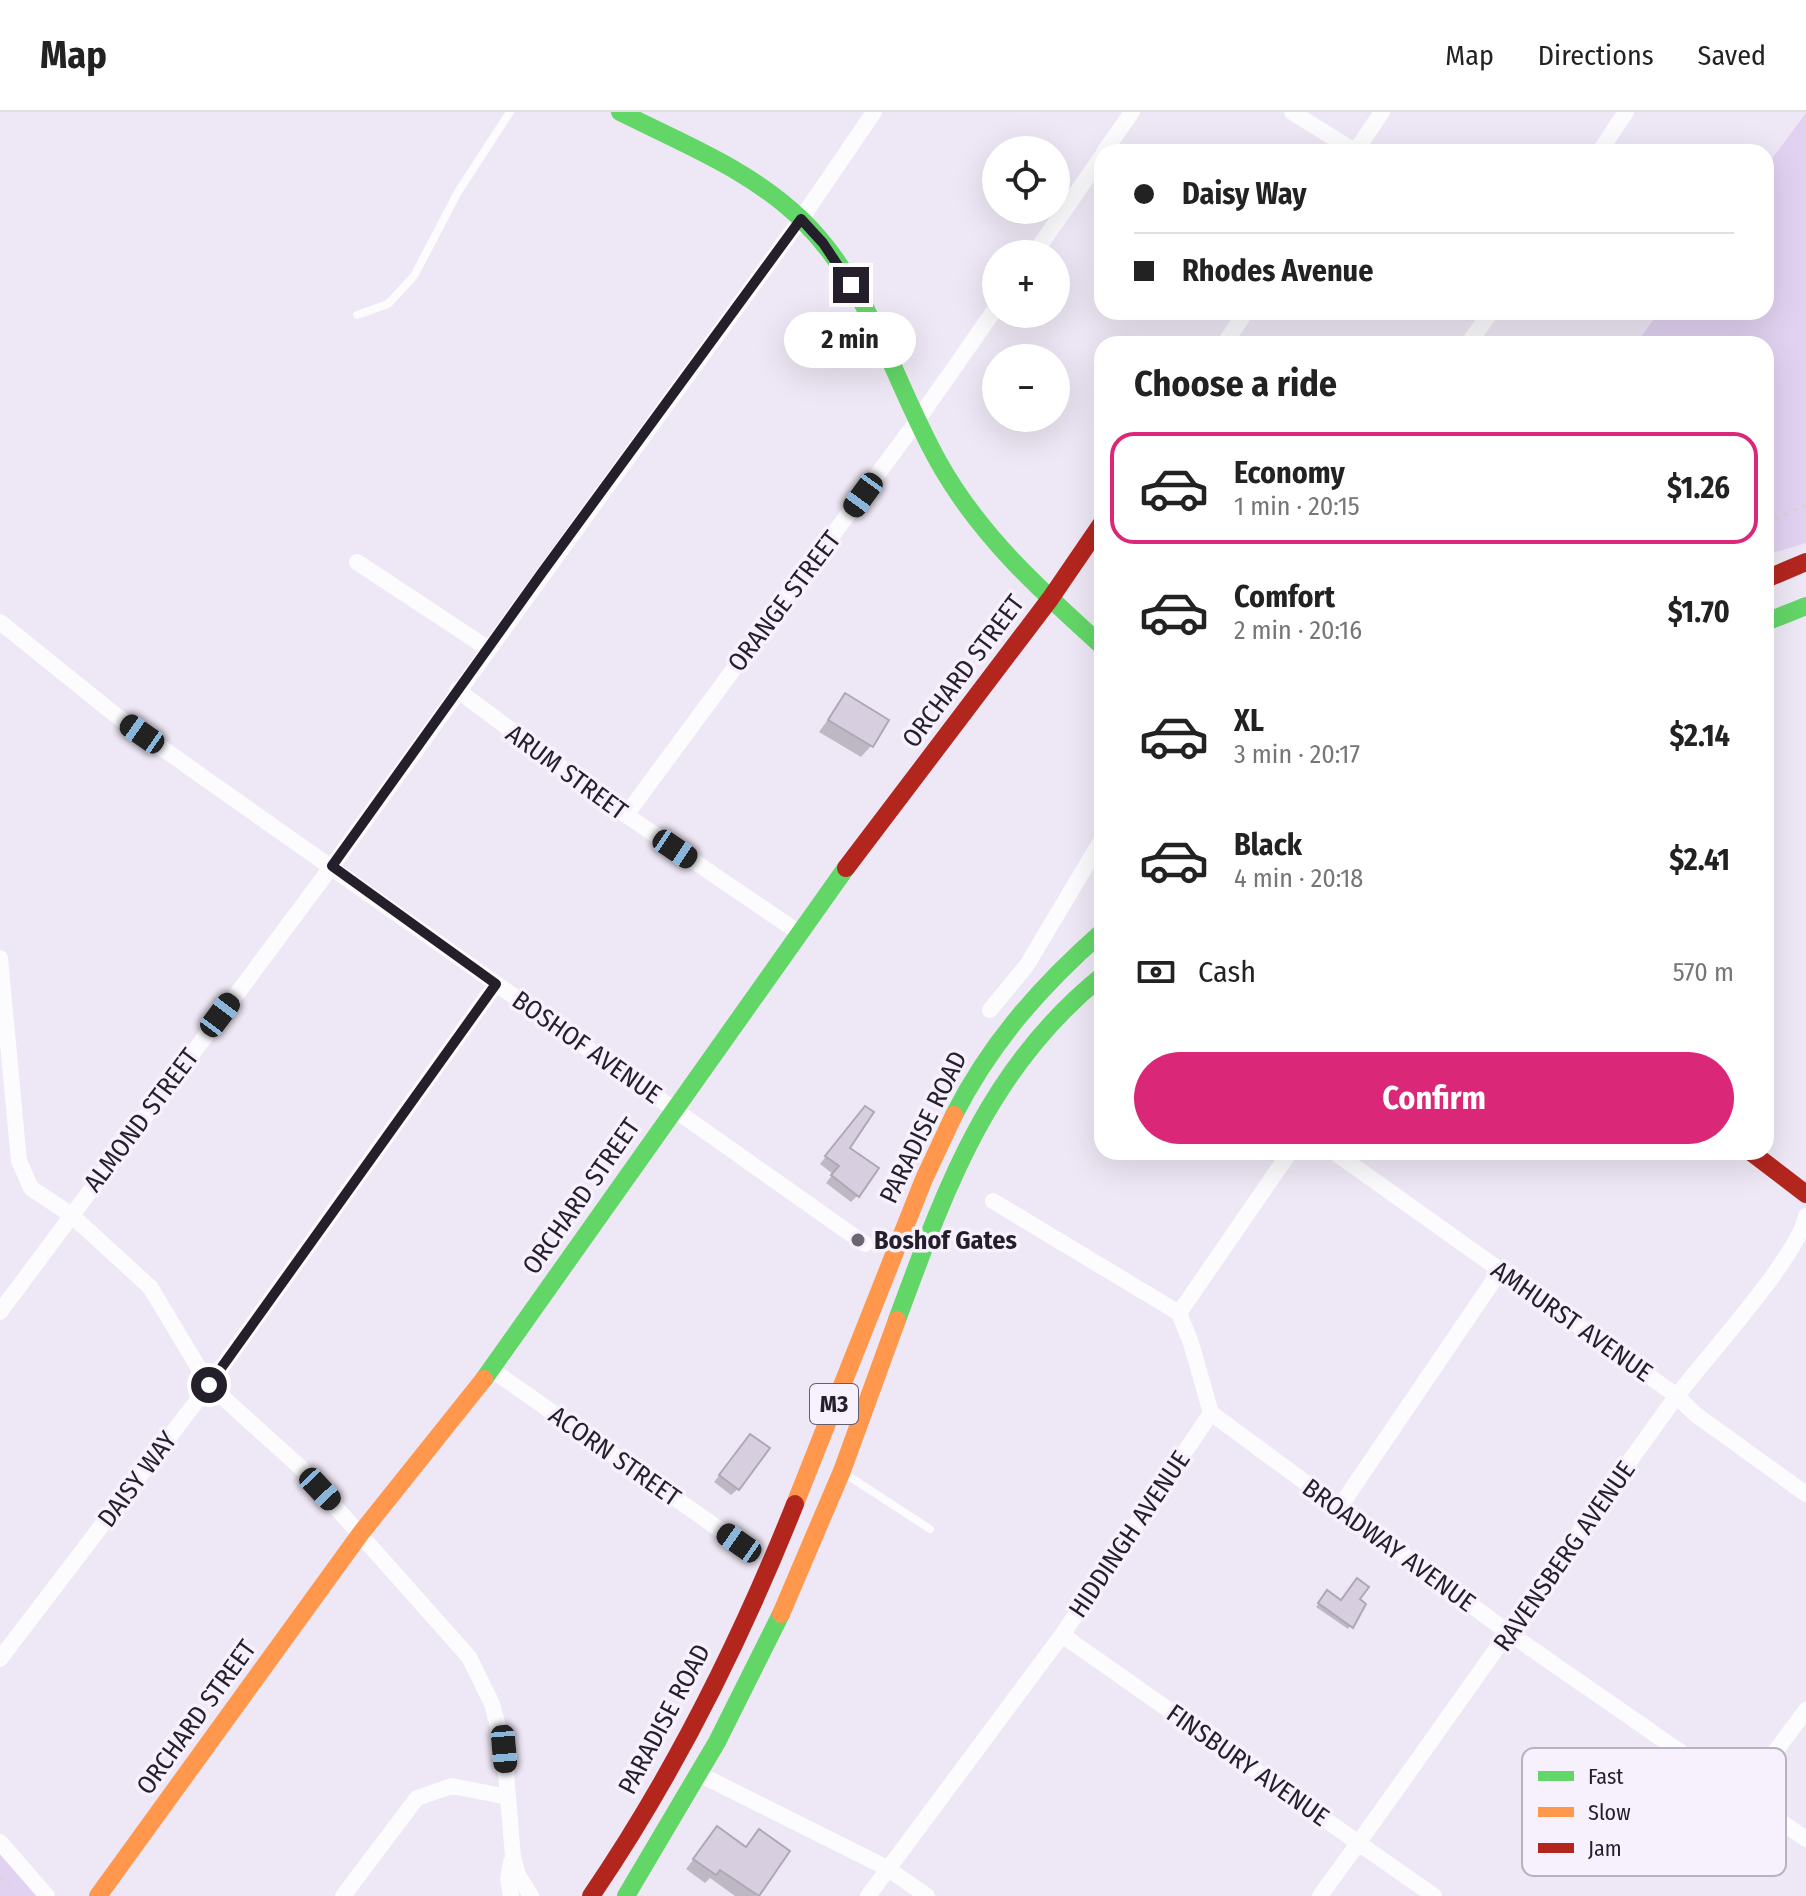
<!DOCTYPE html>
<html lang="en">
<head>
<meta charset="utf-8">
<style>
	:root { --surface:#fff; --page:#f6f6f6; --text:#222; --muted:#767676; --line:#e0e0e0; --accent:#db2777 }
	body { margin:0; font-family:"Fira Sans Condensed",sans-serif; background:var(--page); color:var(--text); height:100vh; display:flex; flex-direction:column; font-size:30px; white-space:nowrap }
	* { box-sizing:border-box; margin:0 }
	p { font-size:26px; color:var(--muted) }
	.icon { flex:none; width:44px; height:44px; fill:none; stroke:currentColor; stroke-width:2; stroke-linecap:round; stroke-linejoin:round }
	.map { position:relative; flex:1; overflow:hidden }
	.details { position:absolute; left:1094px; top:224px; width:680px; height:824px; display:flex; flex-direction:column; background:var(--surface); border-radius:24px; box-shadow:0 8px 32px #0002 }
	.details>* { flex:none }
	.banner { position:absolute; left:1094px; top:32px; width:680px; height:176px; border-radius:24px; box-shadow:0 8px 32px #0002; display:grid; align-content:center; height:176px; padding:0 40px; background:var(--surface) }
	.buttons { position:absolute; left:982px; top:24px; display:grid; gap:16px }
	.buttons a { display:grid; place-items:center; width:88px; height:88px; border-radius:50%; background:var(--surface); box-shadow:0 8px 32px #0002; font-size:40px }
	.end { position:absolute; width:36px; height:36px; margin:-18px; border:10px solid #251f2b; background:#fff; box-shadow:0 0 0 4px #fff }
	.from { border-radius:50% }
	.bubble { position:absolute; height:56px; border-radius:28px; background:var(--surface); box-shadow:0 8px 32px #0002; font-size:26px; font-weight:700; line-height:56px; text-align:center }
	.car { position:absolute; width:24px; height:48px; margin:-24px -12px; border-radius:10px; box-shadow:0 0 6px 2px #0007; background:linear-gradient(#222 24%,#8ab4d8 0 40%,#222 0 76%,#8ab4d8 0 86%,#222 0) }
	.banner b { display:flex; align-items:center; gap:28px; height:76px; font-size:30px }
	.banner b+b { border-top:2px solid var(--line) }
	.banner i { width:20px; height:20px; background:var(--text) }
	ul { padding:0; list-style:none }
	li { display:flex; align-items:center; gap:24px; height:112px; margin:0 16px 12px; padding:0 24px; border:4px solid transparent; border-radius:24px }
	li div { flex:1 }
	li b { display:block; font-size:30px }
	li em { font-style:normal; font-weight:700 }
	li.active { border-color:var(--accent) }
	li>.icon { width:72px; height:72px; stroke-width:1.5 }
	h2 { padding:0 40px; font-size:36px; line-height:96px }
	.pay { display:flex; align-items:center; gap:20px; height:88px; padding:0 40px; font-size:30px }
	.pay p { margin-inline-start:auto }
	.action { display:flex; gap:16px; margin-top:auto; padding:16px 40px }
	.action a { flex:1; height:92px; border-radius:48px; background:var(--accent); color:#fff; font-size:32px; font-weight:700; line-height:92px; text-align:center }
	header { display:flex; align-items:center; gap:48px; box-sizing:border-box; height:112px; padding:0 40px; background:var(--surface); border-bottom:2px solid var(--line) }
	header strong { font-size:38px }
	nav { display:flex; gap:44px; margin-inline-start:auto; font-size:28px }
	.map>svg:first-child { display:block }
</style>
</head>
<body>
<header>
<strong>Map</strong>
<nav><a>Map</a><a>Directions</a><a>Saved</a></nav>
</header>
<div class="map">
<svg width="1806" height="1784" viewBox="0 0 1806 1784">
	<rect width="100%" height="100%" fill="#eee7f5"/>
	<path fill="#e1d2f1" d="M1806 1V431L1766 443V232H1636L1659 200H1766V55Z
		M0 1738 40 1784H0Z"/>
	<path fill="#0003" d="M845 584 871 634 861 645 819 620Z
		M858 1003 847 1036 858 1083 851 1090 826 1071 833 1062 820 1052Z
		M750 1324 738 1377 731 1383 714 1370Z
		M1324 1484 1341 1491 1357 1488 1363 1492 1348 1517 1316 1495Z
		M717 1716 745 1736 759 1720 787 1740 756 1784H735L710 1766 705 1771 686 1757Z"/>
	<path fill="#d7cee0" stroke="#aea8b4" stroke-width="2" d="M845 581 889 608 873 635 828 608Z
		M865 994 874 1000 850 1036 879 1056 859 1085 831 1063 839 1054 825 1044Z
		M750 1322 770 1336 739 1378 719 1363Z
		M1357 1466 1369 1475 1360 1487 1366 1492 1353 1516 1318 1491 1327 1478 1341 1488Z
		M717 1714 746 1735 759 1717 790 1739 759 1784 720 1758 716 1763 693 1747Z"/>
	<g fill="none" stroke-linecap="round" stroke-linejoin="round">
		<path stroke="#d6d4d9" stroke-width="3" stroke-dasharray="4 6" stroke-linecap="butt" d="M1766 411 1806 393
			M0 1766 10 1771"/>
		<path stroke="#fcfbfe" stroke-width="8" d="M357 203 388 192 414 164 458 80 510 0
			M847 1363 930 1417"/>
		<path stroke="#fcfbfe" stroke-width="16" d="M1292 0 1356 40
			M1104 40 1132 0
			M1355 40 1382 0
			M1599 40 1626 0
			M1034 142 1102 44
			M1224 232 1246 200
			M1468 232 1491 200
			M357 450 487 536
			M0 510 118 605 865 1132
			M457 578 626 703 798 820
			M626 703 917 309 996 196
			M0 846 19 1049 31 1076 70 1102 150 1175 209 1273 300 1355 469 1545 492 1592 504 1637 513 1745 518 1763 531 1784
			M990 898 1027 853 1102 727
			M1334 1040 1677 1284 1695 1302 1806 1382
			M993 1089 1179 1201
			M0 1200 332 754 801 107 874 0
			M492 1258 739 1431
			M1211 1301 1509 1521 1806 1727
			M1339 1396 1500 1159
			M1062 1523 1434 1784
			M0 1547 209 1273 496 872
			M699 1662 887 1756 927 1784
			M1743 1683 1806 1598
			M0 1730 47 1784
			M511 1750 508 1767 511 1784
			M343 1784 417 1686 452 1674 508 1685
			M868 1784 1062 1523 1211 1301 1191 1231 1179 1201 1290 1040
			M1320 1784C1440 1619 1556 1450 1676 1285 1705 1246 1799 1144 1806 1104"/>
		<path stroke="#63d668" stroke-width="18" d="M620 0C682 31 751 58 802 108 870 174 893 268 938 349 979 423 1040 478 1102 534
			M1766 510 1806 494
			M954 1003C991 930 1041 874 1102 820
			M897 1208C946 1075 988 956 1102 864
			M484 1267 846 756
			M626 1784 717 1630 781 1502"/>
		<path stroke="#ff974d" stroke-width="18" d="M795 1392 924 1067 954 1003
			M781 1502 842 1359 897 1208
			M98 1784 361 1421 484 1267"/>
		<path stroke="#b3261e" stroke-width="18" d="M1766 467 1806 450
			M846 756 1050 487 1102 411
			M1751 1040 1806 1082
			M591 1784C675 1661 740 1530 795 1392"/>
	</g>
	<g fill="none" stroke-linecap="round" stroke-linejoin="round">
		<path stroke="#251f2b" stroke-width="10" d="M209 1273 496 872 332 754 541 462 801 107 823 131 851 173"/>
	</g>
	<circle fill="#6b6572" stroke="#f7f1fe" stroke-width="3" cx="858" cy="1128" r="8"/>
	<g text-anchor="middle" stroke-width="7" stroke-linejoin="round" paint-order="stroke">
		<rect fill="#f7f1fe" stroke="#645e6a" stroke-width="2" x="810" y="1272" width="48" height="40" rx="6"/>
		<g font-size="24" font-weight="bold" fill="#251f2b">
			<text x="834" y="1300">M3</text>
		</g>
		<g font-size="26" fill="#251f2b" stroke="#f7f1fe">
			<text transform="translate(784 489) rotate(-53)" y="9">ORANGE STREET</text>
			<text transform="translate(963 559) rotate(-53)" y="9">ORCHARD STREET</text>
			<text transform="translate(567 660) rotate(36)" y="9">ARUM STREET</text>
			<text transform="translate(587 935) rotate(35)" y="9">BOSHOF AVENUE</text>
			<text transform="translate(141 1008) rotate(-53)" y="9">ALMOND STREET</text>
			<text transform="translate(923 1015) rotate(-64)" y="9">PARADISE ROAD</text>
			<text transform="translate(581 1084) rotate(-55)" y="9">ORCHARD STREET</text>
			<text transform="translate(1572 1209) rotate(35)" y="9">AMHURST AVENUE</text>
			<text transform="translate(615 1344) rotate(35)" y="9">ACORN STREET</text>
			<text transform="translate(137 1367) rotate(-53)" y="9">DAISY WAY</text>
			<text transform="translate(1129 1422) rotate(-56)" y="9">HIDDINGH AVENUE</text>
			<text transform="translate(1389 1433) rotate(36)" y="9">BROADWAY AVENUE</text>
			<text transform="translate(1564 1444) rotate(-55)" y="9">RAVENSBERG AVENUE</text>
			<text transform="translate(196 1605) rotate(-54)" y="9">ORCHARD STREET</text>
			<text transform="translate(664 1607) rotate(-62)" y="9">PARADISE ROAD</text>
			<text transform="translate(1248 1653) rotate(35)" y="9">FINSBURY AVENUE</text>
		</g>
		<g font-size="26" font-weight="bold" fill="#251f2b" stroke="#f7f1fe" text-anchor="start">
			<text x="874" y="1137">Boshof Gates</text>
		</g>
	</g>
	<rect x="1522" y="1636" width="264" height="128" rx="12" fill="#f7f1fe" stroke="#b8b2bf" stroke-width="2"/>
	<rect x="1538" y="1659" width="36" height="10" fill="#63d668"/>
	<rect x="1538" y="1695" width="36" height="10" fill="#ff974d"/>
	<rect x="1538" y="1731" width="36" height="10" fill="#b3261e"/>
	<g font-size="22" fill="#251f2b">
		<text x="1588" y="1672">Fast</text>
		<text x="1588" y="1708">Slow</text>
		<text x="1588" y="1744">Jam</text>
	</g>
</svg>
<div class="buttons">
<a><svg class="icon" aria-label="locate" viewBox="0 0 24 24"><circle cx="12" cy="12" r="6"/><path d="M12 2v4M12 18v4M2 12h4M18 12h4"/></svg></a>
<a>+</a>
<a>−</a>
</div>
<i class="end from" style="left:209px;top:1273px"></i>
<i class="end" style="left:851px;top:173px"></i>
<div class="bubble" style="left:784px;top:200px;width:132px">2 min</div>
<i class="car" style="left:863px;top:383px;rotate:216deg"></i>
<i class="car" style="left:142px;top:622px;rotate:305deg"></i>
<i class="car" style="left:675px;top:737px;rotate:124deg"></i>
<i class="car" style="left:220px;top:903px;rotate:37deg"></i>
<i class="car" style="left:320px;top:1377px;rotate:137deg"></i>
<i class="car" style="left:739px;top:1431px;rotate:305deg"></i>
<i class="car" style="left:504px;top:1637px;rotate:175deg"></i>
<div class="banner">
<b><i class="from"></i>Daisy Way</b>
<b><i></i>Rhodes Avenue</b>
</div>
<section class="details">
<h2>Choose a ride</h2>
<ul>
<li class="active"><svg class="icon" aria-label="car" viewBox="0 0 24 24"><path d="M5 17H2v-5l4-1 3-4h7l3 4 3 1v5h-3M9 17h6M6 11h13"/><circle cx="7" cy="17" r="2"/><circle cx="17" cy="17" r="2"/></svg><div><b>Economy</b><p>1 min · 20:15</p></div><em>$1.26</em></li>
<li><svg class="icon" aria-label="car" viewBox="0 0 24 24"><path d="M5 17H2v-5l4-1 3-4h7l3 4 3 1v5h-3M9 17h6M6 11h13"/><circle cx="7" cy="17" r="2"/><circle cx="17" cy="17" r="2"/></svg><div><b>Comfort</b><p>2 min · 20:16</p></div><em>$1.70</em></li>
<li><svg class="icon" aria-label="car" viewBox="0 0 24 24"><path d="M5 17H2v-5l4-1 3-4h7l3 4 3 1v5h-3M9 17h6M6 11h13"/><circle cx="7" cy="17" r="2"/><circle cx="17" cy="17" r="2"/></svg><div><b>XL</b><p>3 min · 20:17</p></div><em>$2.14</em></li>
<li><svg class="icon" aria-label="car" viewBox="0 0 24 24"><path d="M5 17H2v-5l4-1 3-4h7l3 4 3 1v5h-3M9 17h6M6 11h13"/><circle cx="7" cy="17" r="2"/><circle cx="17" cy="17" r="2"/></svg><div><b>Black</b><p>4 min · 20:18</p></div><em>$2.41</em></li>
</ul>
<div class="pay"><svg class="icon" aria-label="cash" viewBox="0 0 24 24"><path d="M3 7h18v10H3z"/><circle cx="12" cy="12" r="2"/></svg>Cash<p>570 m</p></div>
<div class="action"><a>Confirm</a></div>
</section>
</div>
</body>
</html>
